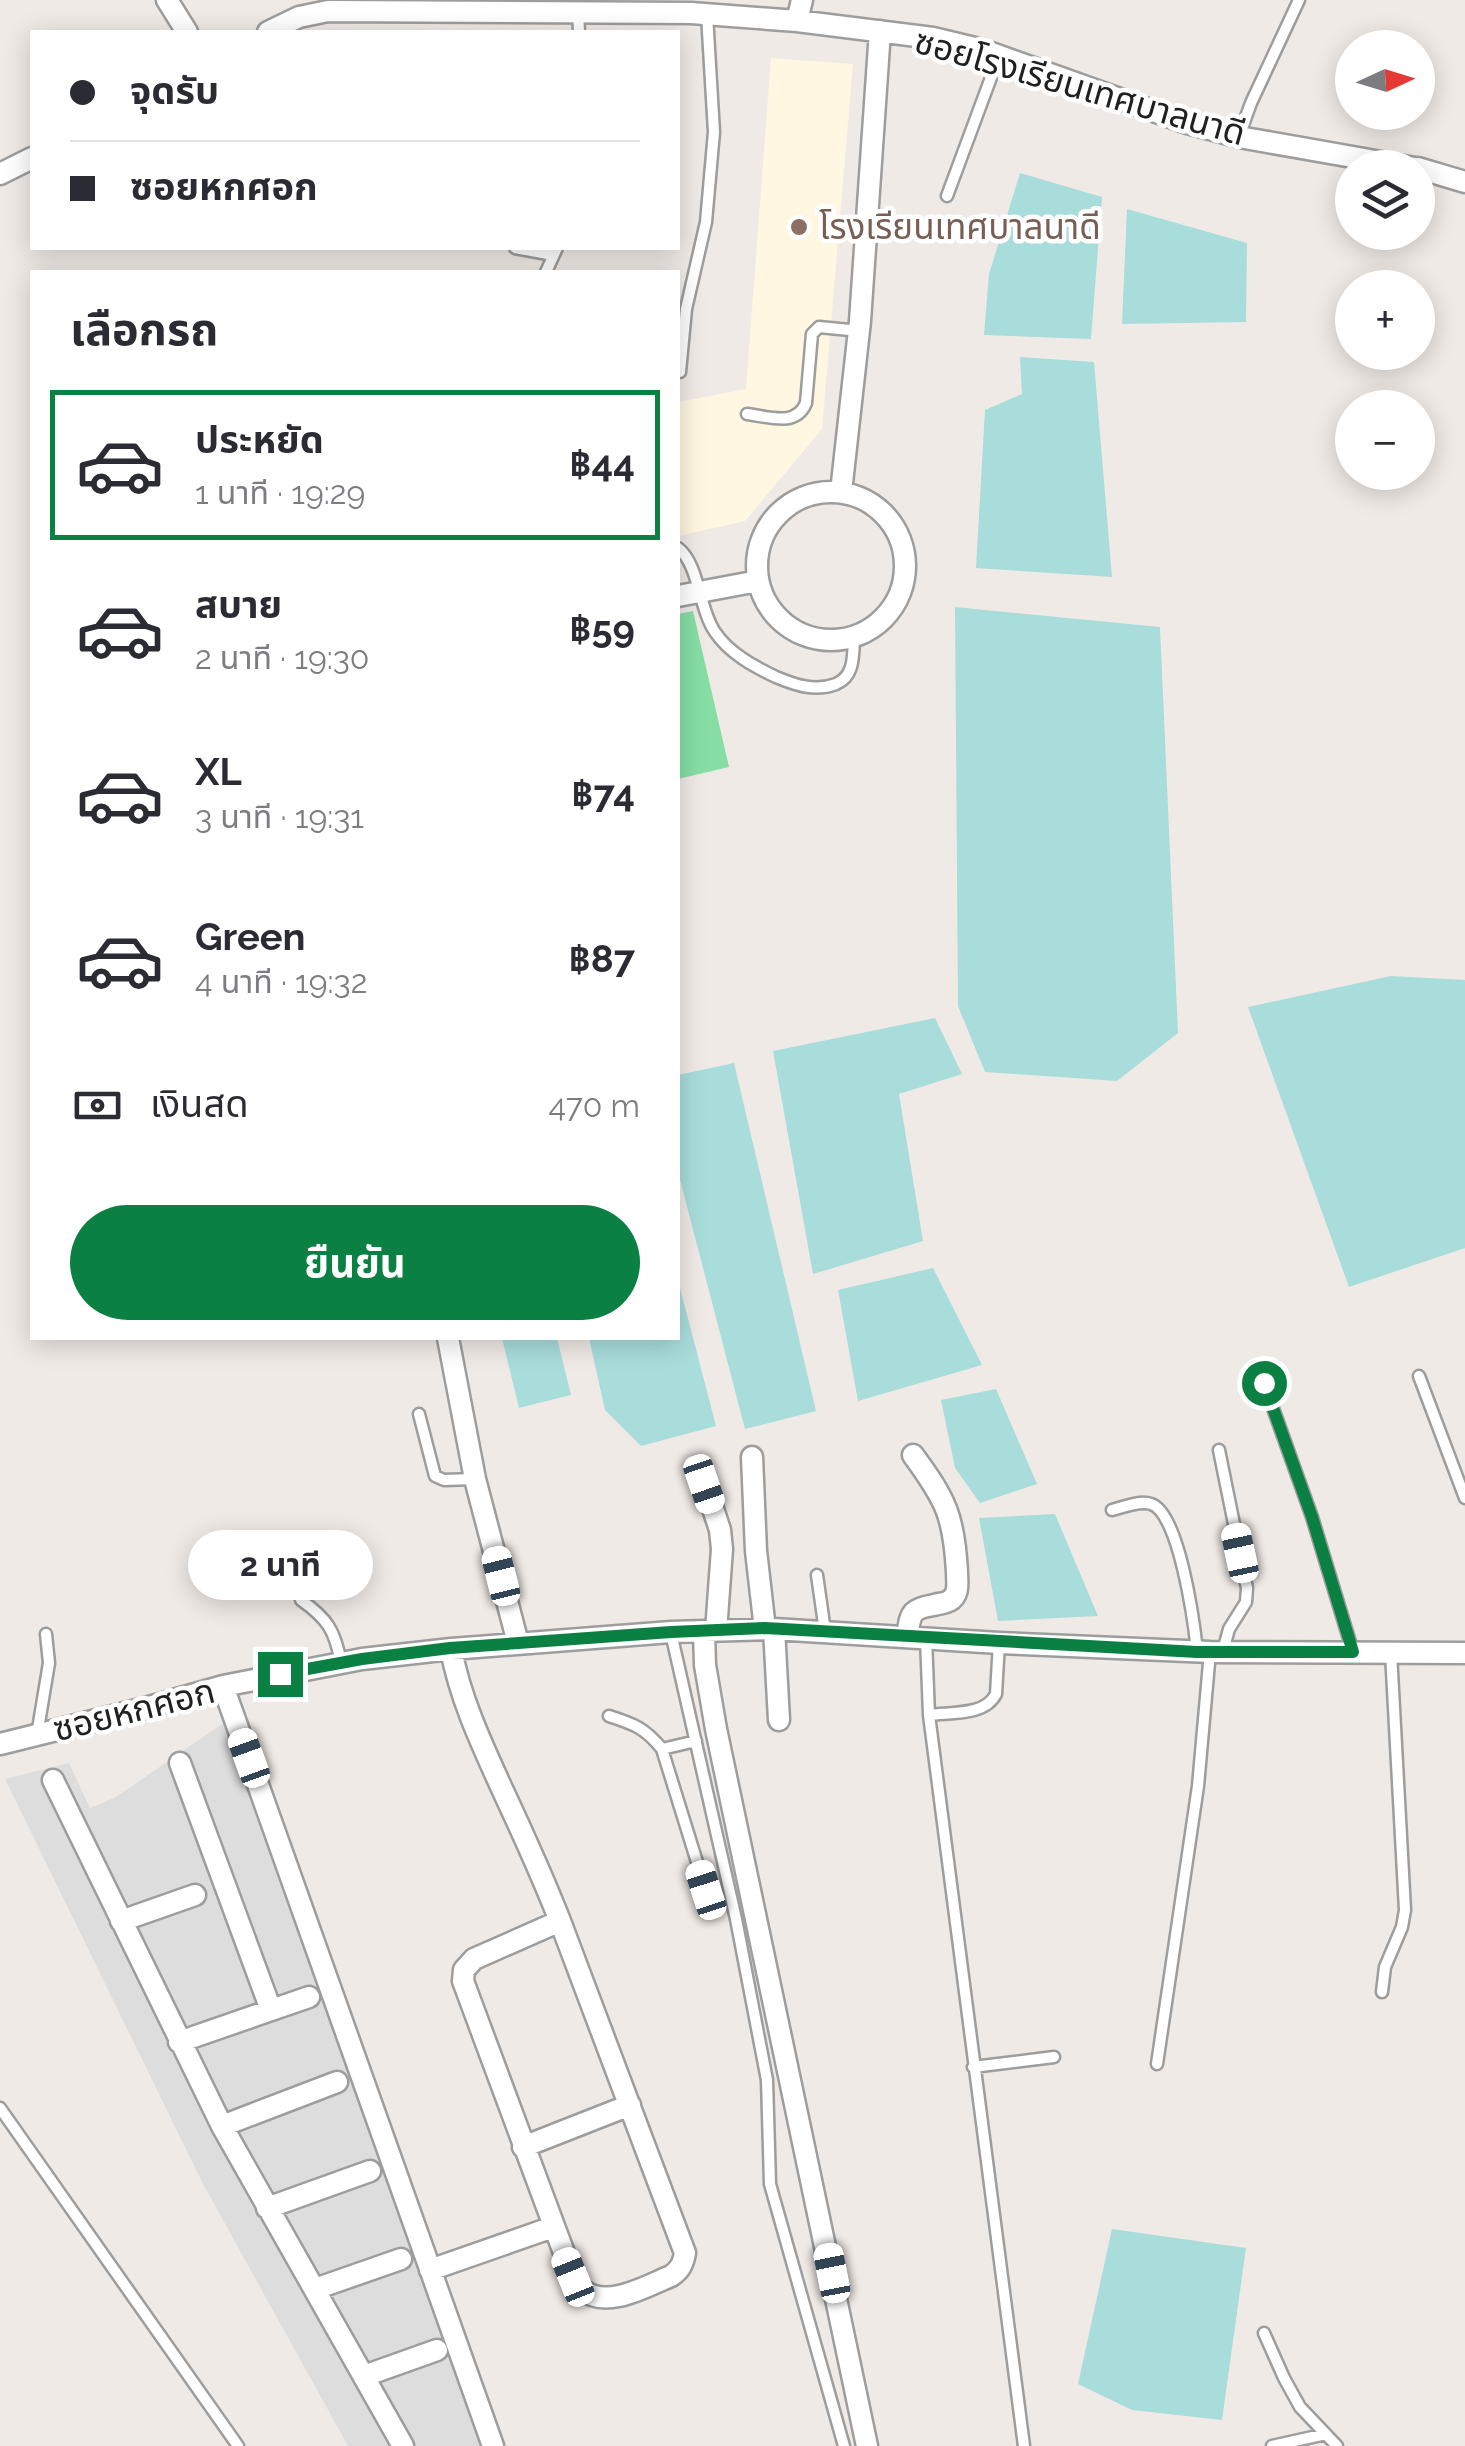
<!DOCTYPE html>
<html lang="th">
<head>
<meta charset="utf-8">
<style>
	:root { --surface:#fff; --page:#f7f7f7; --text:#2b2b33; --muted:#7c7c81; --line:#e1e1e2; --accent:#0b8043 }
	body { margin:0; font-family:Raleway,"Noto Sans Thai",sans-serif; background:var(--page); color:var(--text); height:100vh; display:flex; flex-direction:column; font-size:38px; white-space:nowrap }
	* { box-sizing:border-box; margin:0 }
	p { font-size:32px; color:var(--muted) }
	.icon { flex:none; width:55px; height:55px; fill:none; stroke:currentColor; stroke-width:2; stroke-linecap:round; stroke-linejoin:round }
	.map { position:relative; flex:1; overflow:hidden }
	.panel { position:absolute; left:30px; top:270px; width:650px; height:1070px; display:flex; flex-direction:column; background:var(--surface); border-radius:0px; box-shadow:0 5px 25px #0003 }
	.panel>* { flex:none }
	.banner { position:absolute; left:30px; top:30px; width:650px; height:220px; border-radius:0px; box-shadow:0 5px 25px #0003; display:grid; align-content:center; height:220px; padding:0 40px; background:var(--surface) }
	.needle { width:65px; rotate:86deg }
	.fabs { position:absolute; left:1335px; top:30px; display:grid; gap:20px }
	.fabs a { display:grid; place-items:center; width:100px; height:100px; border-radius:50%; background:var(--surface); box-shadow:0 5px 25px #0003; font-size:50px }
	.end { position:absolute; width:45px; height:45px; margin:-22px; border:12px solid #0b8043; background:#fff; box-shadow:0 0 0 5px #fff }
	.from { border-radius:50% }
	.bubble { position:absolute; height:70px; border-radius:35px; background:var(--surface); box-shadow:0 5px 25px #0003; font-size:32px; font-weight:700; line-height:70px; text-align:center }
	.car { position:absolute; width:30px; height:60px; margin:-30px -15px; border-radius:12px; box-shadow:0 0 8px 2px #0007; background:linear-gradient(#fff 24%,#345 0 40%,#fff 0 76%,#345 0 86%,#fff 0) }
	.banner b { display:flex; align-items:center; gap:35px; height:95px; font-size:38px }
	.banner b+b { border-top:2px solid var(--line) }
	.banner i { width:25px; height:25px; background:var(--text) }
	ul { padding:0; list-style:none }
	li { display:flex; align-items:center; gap:30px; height:150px; margin:0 20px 15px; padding:0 20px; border:5px solid transparent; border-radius:0px }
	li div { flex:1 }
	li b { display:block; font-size:38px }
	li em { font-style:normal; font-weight:700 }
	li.on { border-color:var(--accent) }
	li>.icon { width:90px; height:90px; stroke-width:1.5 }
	h2 { padding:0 40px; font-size:45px; line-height:120px }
	.pay { display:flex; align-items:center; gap:25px; height:110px; padding:0 40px; font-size:38px }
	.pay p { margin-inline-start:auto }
	.button { display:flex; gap:20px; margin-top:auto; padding:20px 40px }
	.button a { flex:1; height:115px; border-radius:60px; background:var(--accent); color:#fff; font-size:40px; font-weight:700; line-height:115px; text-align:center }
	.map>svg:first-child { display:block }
</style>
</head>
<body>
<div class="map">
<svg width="1465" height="2446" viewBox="0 0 1465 2446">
	<rect width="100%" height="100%" fill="#f0eae6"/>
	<path fill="#dedddd" d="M225 1722 486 2446H348L202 2182 5 1779 69 1763 90 1808 116 1797Z"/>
	<path fill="#fff7e1" d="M771 58 853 64 822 429 745 521 678 536V402L746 389Z"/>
	<path fill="#86dea5" d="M693 611 729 767 678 779V614Z"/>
	<path fill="#a8dddb" d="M1020 173 1102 197 1091 339 984 335 989 274Z
		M1127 209 1247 243 1246 322 1122 324Z
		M1020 357 1094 362 1112 577 976 568 985 410 1022 394Z
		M955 607 1160 627 1178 1033 1117 1081 985 1072 958 1006Z
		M1391 976 1465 980V1248L1349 1287 1248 1007Z
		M935 1018 962 1074 899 1094 923 1241 813 1274 773 1051Z
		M734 1063 816 1411 745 1429 678 1172V1075Z
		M933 1268 982 1365 858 1401 838 1290Z
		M678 1280 716 1426 641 1446 605 1410 589 1338H678Z
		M502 1338H557L571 1395 519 1408Z
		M996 1389 1037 1484 980 1503 955 1468 941 1400Z
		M1055 1514 1098 1616 998 1621 979 1518Z
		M1112 2229 1246 2248 1222 2420 1132 2410 1078 2384Z"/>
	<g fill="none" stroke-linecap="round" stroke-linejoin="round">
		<defs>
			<path id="lane" d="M578 11 579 32
				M1239 136 1251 103 1299 0
				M947 196 999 56
				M515 248 553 255
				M546 272 557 248
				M680 372 686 309 706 222 714 132 707 15
				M747 414C770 417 796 427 806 403L812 334 819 327 860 331
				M678 548C699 564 699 609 715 632 729 653 753 666 776 677 795 685 815 692 836 684 855 676 853 655 854 637
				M1419 1376 1465 1498
				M1264 1383 1312 1517 1353 1652
				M419 1414 435 1476 444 1480 474 1479
				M1219 1450 1247 1588 1246 1602 1229 1629 1223 1651
				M1112 1510C1123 1507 1140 1500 1151 1504 1179 1512 1194 1622 1197 1651
				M817 1575 825 1631
				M301 1600C328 1619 335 1631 341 1663
				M671 1633 736 1919 767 2080 770 2184 844 2446
				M926 1638 929 1715 1024 2446
				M929 1715C951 1712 985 1716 996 1694L999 1643
				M609 1716C634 1724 645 1728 662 1749L706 1891
				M37 1735 49 1663 46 1634
				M662 1749 696 1741
				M1382 1992 1385 1967 1402 1927 1405 1910 1391 1653
				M1157 2064 1198 1786 1210 1652
				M973 2067 1054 2057
				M0 2108 238 2446
				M1264 2333 1284 2378 1300 2407 1337 2446
				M1272 2446 1326 2434"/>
			<path id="street" d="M167 0 187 32
				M797 21 802 0
				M268 32 299 17 328 11 691 13 797 21 933 38 983 50 1187 123 1239 137 1415 168
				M1418 168 1465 182
				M0 174 32 158
				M757 566a74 74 0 1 1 148 0a74 74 0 1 1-148 0Z
				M841 492 860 321 880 31
				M678 596 758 581
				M448 1338 475 1479 518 1643
				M752 1457 756 1551 765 1629
				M705 1484 720 1530 722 1549 716 1631
				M774 1629 779 1720
				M704 1631 705 1665 716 1729 867 2446
				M907 1636C911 1614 909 1609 934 1605 936 1604 947 1603 949 1601 960 1595 957 1582 957 1572 954 1516 946 1500 913 1455
				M451 1649C460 1699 483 1747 504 1793 524 1836 543 1878 560 1921L685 2253C683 2264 680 2270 671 2276 648 2285 607 2310 583 2290 581 2289 574 2279 573 2277L463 1981 464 1970 474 1959 560 1921
				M223 1686 493 2446
				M0 1744 145 1708 223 1686 362 1659 451 1649 671 1632 774 1629 999 1643 1210 1652 1465 1653
				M180 1763 271 2010
				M53 1780 222 2126 403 2446
				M121 1921 195 1895
				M179 2042 309 1997
				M222 2126 337 2082
				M523 2147 630 2105
				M267 2208 370 2171
				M430 2270 553 2227
				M315 2289 401 2259
				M364 2376 437 2350"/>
		</defs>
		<use href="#lane" stroke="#9d9d9d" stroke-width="15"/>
		<use href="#street" stroke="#9d9d9d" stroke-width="25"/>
		<use href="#lane" stroke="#fff" stroke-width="10"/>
		<use href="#street" stroke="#fff" stroke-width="20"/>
	</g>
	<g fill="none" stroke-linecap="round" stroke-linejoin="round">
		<path stroke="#0b8043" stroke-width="12" d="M280 1674 362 1659 450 1648 671 1632 765 1628 1197 1652H1353L1312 1517 1264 1383"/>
	</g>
	<circle fill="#8d6e63" stroke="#fff" stroke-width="4" cx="799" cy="227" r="10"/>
	<g text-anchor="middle" stroke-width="9" stroke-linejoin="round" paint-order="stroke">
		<g font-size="35" fill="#202020" stroke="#fff">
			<text transform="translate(1080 87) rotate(16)" y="12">ซอยโรงเรียนเทศบาลนาดี</text>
			<text transform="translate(134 1710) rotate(-14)" y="12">ซอยหกศอก</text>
		</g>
		<g font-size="35" fill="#785e54" stroke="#fff" text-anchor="start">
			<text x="819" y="239">โรงเรียนเทศบาลนาดี</text>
		</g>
	</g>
</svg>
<div class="fabs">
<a><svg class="needle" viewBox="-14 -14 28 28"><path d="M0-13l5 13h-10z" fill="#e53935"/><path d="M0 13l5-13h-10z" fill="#7c7c81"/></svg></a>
<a><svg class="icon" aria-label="layers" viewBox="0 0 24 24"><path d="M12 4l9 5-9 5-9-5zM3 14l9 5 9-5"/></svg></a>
<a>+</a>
<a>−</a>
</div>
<i class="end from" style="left:1264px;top:1383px"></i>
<i class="end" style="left:280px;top:1674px"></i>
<div class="bubble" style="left:188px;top:1530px;width:185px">2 นาที</div>
<i class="car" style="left:704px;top:1484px;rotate:161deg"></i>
<i class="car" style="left:1240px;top:1553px;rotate:348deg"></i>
<i class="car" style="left:501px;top:1576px;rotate:346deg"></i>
<i class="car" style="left:249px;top:1758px;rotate:340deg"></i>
<i class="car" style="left:706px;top:1890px;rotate:342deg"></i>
<i class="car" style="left:832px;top:2273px;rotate:349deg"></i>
<i class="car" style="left:573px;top:2277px;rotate:338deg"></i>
<div class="banner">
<b><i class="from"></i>จุดรับ</b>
<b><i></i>ซอยหกศอก</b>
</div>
<section class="panel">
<h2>เลือกรถ</h2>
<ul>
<li class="on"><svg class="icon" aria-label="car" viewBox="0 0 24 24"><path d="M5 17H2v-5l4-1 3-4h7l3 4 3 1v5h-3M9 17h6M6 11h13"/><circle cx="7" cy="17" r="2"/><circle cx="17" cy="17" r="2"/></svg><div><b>ประหยัด</b><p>1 นาที · 19:29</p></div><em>฿44</em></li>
<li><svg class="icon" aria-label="car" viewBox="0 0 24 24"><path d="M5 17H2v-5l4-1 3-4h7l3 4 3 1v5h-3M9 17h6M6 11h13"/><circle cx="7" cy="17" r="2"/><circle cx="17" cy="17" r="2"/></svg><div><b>สบาย</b><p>2 นาที · 19:30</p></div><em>฿59</em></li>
<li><svg class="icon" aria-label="car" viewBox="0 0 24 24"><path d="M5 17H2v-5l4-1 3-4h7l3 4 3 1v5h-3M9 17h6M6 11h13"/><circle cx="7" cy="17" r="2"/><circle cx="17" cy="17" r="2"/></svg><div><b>XL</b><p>3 นาที · 19:31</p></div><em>฿74</em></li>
<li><svg class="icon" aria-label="car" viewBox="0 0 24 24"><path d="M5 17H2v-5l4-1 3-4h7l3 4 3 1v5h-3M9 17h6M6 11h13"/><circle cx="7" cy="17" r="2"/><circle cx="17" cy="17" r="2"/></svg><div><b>Green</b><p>4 นาที · 19:32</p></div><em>฿87</em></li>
</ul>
<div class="pay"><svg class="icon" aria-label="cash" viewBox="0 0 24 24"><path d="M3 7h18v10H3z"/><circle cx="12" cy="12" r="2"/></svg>เงินสด<p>470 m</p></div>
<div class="button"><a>ยืนยัน</a></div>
</section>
</div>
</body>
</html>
